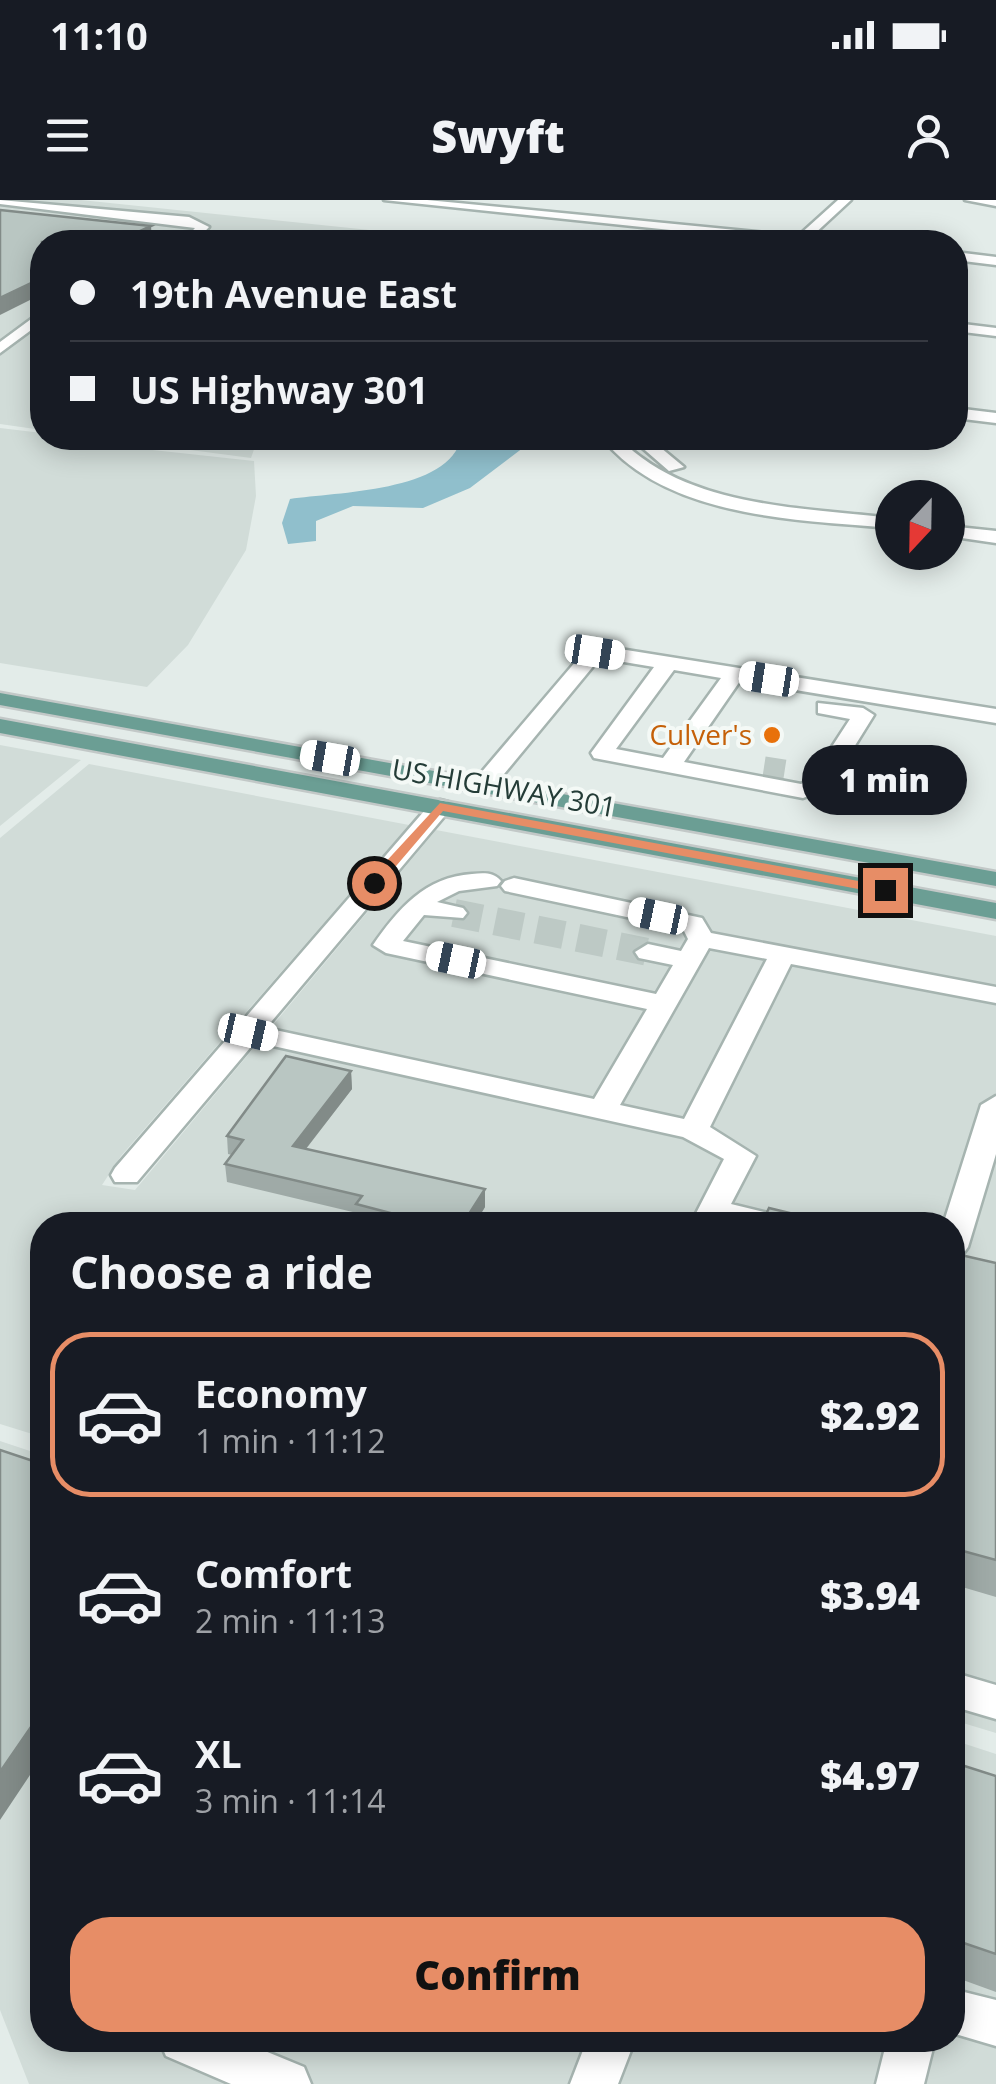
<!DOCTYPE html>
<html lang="en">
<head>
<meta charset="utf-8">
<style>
	:root { --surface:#171b24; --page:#20242c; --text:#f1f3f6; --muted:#9ea1a6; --line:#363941; --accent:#e78d66 }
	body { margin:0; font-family:"Open Sans",sans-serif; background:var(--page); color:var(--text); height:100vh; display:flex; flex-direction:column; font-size:38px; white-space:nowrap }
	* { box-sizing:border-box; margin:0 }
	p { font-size:32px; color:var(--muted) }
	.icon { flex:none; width:55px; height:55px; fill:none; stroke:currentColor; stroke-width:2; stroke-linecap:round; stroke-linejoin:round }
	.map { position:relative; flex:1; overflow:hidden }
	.details { position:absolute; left:30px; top:1012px; width:935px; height:840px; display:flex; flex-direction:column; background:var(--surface); border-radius:40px; box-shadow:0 5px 25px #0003 }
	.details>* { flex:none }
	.banner { position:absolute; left:30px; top:30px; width:938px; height:220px; border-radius:40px; box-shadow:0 5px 25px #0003; display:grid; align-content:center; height:220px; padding:0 40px; background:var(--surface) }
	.needle { width:65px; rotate:202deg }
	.controls { position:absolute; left:875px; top:280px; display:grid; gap:20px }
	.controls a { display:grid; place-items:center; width:90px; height:90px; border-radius:50%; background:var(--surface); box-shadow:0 5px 25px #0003; font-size:50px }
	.end { position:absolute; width:45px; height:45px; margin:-22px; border:12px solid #e78d66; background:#111; box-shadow:0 0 0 5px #111 }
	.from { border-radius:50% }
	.bubble { position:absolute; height:70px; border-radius:35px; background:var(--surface); box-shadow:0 5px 25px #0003; font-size:32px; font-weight:800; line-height:70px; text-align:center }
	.car { position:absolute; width:30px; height:60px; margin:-30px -15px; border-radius:12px; box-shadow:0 0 8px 2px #0007; background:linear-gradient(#fff 24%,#345 0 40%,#fff 0 76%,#345 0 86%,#fff 0) }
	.banner b { display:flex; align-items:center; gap:35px; height:95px; font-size:38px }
	.banner b+b { border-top:2px solid var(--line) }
	.banner i { width:25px; height:25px; background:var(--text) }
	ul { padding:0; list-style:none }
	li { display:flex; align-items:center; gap:30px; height:165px; margin:0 20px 15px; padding:0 20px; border:5px solid transparent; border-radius:40px }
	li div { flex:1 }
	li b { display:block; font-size:38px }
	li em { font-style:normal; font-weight:800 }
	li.current { border-color:var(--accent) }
	li>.icon { width:90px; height:90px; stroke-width:1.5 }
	h2 { padding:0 40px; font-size:45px; line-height:120px }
	.primary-button { display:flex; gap:20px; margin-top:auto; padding:20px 40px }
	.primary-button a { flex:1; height:115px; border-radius:40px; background:var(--accent); color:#111; font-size:40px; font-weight:800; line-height:115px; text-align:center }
	.status { display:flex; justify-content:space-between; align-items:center; height:70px; padding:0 50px; background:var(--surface); direction:ltr }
	.status svg { height:28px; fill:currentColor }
	header { display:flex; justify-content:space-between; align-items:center; height:130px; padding:0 40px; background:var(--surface); font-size:45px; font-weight:800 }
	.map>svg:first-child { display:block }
</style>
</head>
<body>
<div class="status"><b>11:10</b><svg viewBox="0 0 49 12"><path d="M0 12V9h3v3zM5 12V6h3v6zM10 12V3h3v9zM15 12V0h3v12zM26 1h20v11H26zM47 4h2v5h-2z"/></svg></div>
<header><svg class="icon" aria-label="menu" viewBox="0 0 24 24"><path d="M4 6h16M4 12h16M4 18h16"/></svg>Swyft<svg class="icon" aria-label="person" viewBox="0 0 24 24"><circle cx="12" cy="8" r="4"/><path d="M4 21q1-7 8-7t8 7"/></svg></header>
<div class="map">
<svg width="996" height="1884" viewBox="0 0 996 1884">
	<rect width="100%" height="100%" fill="#e3ece9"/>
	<path fill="#d1dcd8" d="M0 0H81L485 42H42V230L0 224Z
		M0 228 42 233V238L254 261 256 296 246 350 188 445 147 487 0 463Z
		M100 238H258L251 258Z
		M0 545 81 560 0 626Z
		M89 564 409 625 121 956 102 985 135 990 436 630 996 736V1533L953 1520 952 1025H42V1237L0 1224V638Z
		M0 1241 42 1255V1840H952L953 1540 996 1554V1884H29L0 1810Z"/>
	<path fill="#90bfcc" d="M461 238H536L470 288 423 308 353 306 316 321V341L288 344 282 323 290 299C336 292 450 292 461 238Z"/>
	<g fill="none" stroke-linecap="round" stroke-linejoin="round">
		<path stroke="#bdc9c5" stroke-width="21" stroke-dasharray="21 11" stroke-linecap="butt" d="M764 567 790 571"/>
		<path stroke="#bdc9c5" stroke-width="28" stroke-dasharray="28 14" stroke-linecap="butt" d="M454 713 648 752"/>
		<defs>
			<path id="minor" d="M0 0 189 17 209 27 195 42H182L195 28 0 4Z
				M384 0H427L798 36 838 0H851L811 37 825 42H785Z
				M965 0H996V6Z
				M955 52 996 57V65L955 60Z
				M42 111V122L0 153V142Z
				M955 123 996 128V136L955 131Z
				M955 208 996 213V223L955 218Z
				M602 238H619C687 308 800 307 892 318V328C798 320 666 318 602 238Z
				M631 238H649L684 267 669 271Z
				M948 326 996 331V343L948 336Z
				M595 445 996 509V523L740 481 684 562 801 584 811 579 850 519 818 513V503L863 508 874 515 828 589 803 598 594 558 591 553 654 467 600 458 490 591H474V581L588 447ZM674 470 721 478 663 558 616 549Z
				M440 600 448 602V612L266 828 594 899 647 809 386 753 373 745C398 709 425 677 472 674 484 673 493 672 501 681L497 686 459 691 437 702 463 708 467 713 463 718 424 715 403 741 656 794 673 765 639 758 635 752 648 744 681 751 688 739 683 729 505 691 501 686 505 681 514 678 702 718 711 733 996 787V803L791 764 710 927 756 956 731 1004 788 1018 793 1025H690L724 959 683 937 255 842 137 982H115L111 975 115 968 432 602ZM709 748 767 759 684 919 620 905Z
				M996 896V954L968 1047 963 1054 952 1057V1025H943L981 905Z
				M952 1472 996 1485V1519L952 1506Z
				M952 1789 996 1800V1846L952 1833Z
				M159 1840H238L304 1867 311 1884H231L166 1856Z
				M587 1840H635L618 1884H570Z
				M887 1840H935L924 1884H876Z"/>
			<path id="major" d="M0 493 996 672V686L0 505Z
				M0 519 996 703V719L0 533Z"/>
		</defs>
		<use href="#minor" stroke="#a6b4b0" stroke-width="5"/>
		<use href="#major" stroke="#c2c8c7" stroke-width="5"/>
		<use href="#minor" fill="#fff" fill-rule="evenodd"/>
		<use href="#major" fill="#6b9e94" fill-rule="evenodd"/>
	</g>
	<path fill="#9faaa7" d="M351 871 352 889 306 949 485 1007 474 1025H368L357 1022V1013L227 982 225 964 232 955 228 954 227 936Z
		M952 1053 996 1063V1397L952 1384Z
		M952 1562 996 1576V1792L952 1776Z"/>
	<path fill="#828b88" d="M151 26 152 41 149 42H117Z
		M42 78V94L0 115V98Z
		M351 871 352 889 294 964 293 946Z
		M485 989V1007L474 1025H462Z
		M42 1511V1557L0 1620V1572Z"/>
	<path fill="#b9c6c2" stroke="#828b88" stroke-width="2.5" d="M0 10 151 26 117 42H42V78L0 98Z
		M249 36 309 42H235Z
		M286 856 351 871 293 946 485 989 462 1025H436L356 1004 362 996 225 964 243 940 227 936Z
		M769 1008 839 1025H761Z
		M952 1053 996 1063V1360L952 1348Z
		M0 1250 42 1264V1511L0 1572Z
		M952 1562 996 1576V1754L952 1739Z"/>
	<path fill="#e78d66" d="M440 603 885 686 892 690 885 694 443 611 379 686H369V680Z"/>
	<circle fill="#e8710a" stroke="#f4f9f6" stroke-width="4" cx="772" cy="535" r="10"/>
	<g text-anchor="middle" stroke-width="8" stroke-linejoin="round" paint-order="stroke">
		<g font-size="28" fill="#c56008" stroke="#f4f9f6" text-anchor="end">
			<text x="752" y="545">Culver's</text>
		</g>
		<g font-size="28" fill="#243c37" stroke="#f4f9f6">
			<text transform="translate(504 588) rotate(10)" y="10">US HIGHWAY 301</text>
		</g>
	</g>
</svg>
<div class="controls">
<a><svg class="needle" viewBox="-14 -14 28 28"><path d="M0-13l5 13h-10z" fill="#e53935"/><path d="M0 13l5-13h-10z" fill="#9ea1a6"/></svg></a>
</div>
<i class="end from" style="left:374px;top:683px"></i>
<i class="end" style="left:885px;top:690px"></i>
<div class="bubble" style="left:802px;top:545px;width:165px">1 min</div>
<i class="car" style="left:595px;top:452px;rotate:99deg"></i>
<i class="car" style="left:769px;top:479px;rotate:279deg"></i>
<i class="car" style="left:330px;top:558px;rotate:280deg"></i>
<i class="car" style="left:658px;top:716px;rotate:282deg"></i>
<i class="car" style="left:456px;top:760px;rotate:282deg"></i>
<i class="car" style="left:248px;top:832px;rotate:103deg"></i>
<div class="banner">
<b><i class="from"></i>19th Avenue East</b>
<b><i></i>US Highway 301</b>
</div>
<section class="details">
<h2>Choose a ride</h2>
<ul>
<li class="current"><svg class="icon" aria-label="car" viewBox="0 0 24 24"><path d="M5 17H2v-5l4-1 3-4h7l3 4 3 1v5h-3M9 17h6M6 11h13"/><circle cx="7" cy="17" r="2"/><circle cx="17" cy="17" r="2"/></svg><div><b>Economy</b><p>1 min · 11:12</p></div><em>$2.92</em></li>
<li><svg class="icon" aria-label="car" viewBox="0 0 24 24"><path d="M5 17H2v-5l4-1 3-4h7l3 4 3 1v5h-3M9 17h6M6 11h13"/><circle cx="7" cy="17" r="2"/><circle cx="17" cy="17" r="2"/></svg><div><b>Comfort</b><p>2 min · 11:13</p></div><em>$3.94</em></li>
<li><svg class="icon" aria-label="car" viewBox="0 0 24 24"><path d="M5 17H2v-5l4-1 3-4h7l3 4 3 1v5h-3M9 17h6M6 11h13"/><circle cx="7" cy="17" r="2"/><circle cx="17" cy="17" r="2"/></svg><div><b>XL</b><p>3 min · 11:14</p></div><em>$4.97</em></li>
</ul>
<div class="primary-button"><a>Confirm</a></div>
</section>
</div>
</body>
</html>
